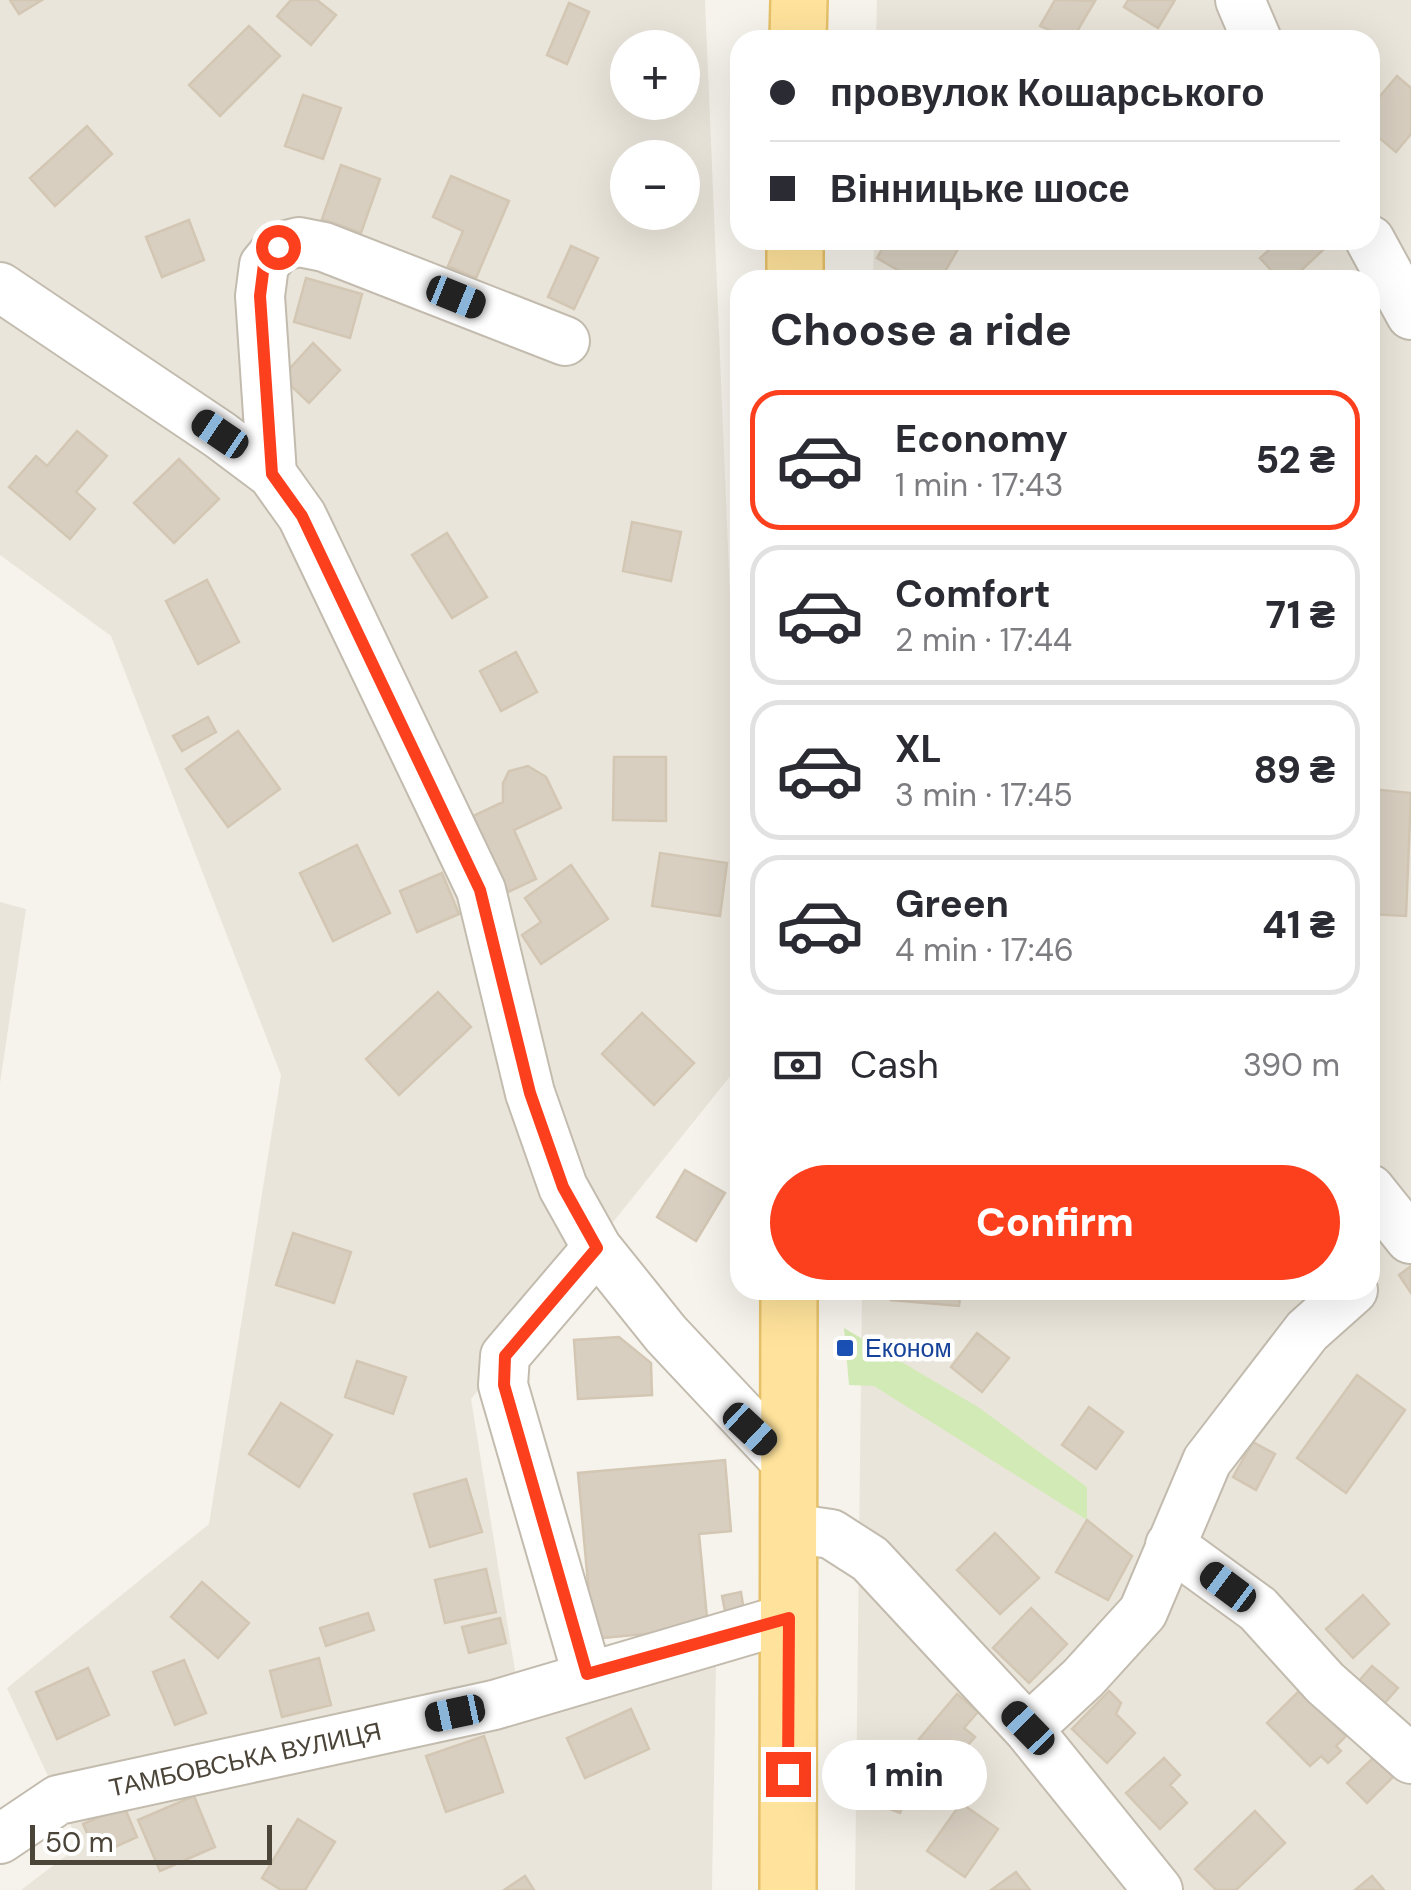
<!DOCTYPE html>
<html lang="en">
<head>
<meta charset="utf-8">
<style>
	:root { --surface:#fff; --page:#f2f2f3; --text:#2b2b33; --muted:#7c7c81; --line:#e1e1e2; --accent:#fc3f1d }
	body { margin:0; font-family:"DM Sans",sans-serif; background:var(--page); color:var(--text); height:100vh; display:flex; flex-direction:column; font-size:38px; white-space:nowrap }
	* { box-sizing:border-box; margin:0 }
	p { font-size:32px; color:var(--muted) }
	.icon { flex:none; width:55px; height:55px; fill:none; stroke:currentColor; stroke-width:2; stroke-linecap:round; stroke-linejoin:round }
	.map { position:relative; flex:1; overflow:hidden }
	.panel { position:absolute; left:730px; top:270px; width:650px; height:1030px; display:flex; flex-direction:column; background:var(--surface); border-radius:30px; box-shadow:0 10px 40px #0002 }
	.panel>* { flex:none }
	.top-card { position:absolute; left:730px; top:30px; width:650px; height:220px; border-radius:30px; box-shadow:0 10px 40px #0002; display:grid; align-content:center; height:220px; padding:0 40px; background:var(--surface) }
	.tools { position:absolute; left:610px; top:30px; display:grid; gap:20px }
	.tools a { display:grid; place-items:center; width:90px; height:90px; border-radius:50%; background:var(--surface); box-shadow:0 10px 40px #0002; font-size:50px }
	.scale { position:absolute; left:30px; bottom:25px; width:242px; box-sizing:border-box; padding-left:10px; border:5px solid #4b4439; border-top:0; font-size:28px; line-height:35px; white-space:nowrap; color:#4b4439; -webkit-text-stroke:8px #fff; paint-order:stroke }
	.end { position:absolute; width:45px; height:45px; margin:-22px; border:12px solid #fc3f1d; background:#fff; box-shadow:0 0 0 5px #fff }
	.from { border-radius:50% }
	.bubble { position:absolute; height:70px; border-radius:35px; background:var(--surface); box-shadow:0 10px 40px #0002; font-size:32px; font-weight:800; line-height:70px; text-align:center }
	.car { position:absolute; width:30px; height:60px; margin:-30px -15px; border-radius:12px; box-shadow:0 0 8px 2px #0007; background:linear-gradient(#222 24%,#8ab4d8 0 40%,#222 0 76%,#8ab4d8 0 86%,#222 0) }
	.top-card b { display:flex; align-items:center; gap:35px; height:95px; font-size:38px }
	.top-card b+b { border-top:2px solid var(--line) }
	.top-card i { width:25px; height:25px; background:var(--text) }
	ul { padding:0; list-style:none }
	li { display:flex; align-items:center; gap:30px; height:140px; margin:0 20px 15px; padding:0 20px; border:5px solid var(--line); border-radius:30px }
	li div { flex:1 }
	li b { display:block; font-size:38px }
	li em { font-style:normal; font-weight:800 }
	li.on { border-color:var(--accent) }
	li>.icon { width:90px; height:90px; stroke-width:1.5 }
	h2 { padding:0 40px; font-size:45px; line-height:120px }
	.pay { display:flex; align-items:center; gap:25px; height:110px; padding:0 40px; font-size:38px }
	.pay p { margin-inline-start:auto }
	.primary-button { display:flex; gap:20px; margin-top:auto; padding:20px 40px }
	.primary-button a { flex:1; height:115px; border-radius:60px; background:var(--accent); color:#fff; font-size:40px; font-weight:800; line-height:115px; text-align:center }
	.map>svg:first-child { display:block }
</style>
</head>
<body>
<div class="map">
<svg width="1411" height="1890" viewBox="0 0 1411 1890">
	<rect width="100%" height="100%" fill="#f6f3ec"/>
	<path fill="#eae5da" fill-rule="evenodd" d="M0 0H705L740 833V1064L471 1399 523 1720 716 1665 712 1890H21L80 1845 7 1688 209 1524 281 1075 111 636 0 555ZM628 48H682V102H628ZM628 158H682V212H628Z
		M877 0H1411V1890H855L862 1290H1370V280H873L874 240H1370V40H876Z
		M0 902 26 909 0 1083Z"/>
	<path fill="#d2eab5" d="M844 1328 978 1407 1087 1487V1520L874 1386 849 1385Z"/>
	<path fill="#d8cfc1" stroke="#d3c7b4" stroke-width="2.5" d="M10 0H42L19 14Z
		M291 0H317L336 15 311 45 277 16Z
		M1055 0 1095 1 1072 40 1040 26Z
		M1128 0H1175L1158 28 1124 7Z
		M569 3 589 12 567 64 547 55Z
		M249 26 280 56 220 116 189 85Z
		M1397 76 1411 88V134L1396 152 1370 130V108Z
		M303 95 341 108 323 159 285 146Z
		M87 126 112 154 55 206 30 178Z
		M341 165 380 179 361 233 322 219Z
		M451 176 509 201 476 278 448 266 463 231 433 217Z
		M189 220 204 260 162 277 146 237Z
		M887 240H954L961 244 940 280H915L877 258Z
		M1280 240H1314L1323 250 1291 280H1280L1260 258Z
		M571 246 598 258 574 309 548 297Z
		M306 278 362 294 350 338 294 322Z
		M313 343 340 370 309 403 282 377Z
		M77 431 107 456 76 492 95 509 70 539 9 487 36 456 47 466Z
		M179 459 219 499 174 543 134 503Z
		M632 522 681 532 671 581 623 571Z
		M447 533 487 597 452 618 412 555Z
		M207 580 239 642 198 664 166 601Z
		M516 652 537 692 501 711 480 671Z
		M208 717 216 732 182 751 173 736Z
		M238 731 280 789 228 827 186 769Z
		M614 757H666V821L613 820Z
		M528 766 546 777 561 808 514 830 536 879 508 892 473 816 503 802V783L509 771Z
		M1370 789 1411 793 1406 916 1370 914Z
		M357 845 390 913 333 941 300 873Z
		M660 853 727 863 720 916 652 906Z
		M571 865 608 919 541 964 522 935 541 922 525 898Z
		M442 873 459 914 417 932 400 891Z
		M438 992 471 1027 399 1095 366 1059Z
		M642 1013 694 1063 654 1105 602 1054Z
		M685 1170 725 1193 696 1241 657 1217Z
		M293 1233 351 1252 334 1303 276 1285Z
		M1411 1266V1293L1399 1275Z
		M891 1290H961L959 1306 891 1300Z
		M977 1333 1009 1358 982 1392 951 1367Z
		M619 1337 651 1363 652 1395 578 1399 574 1340Z
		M357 1361 406 1377 393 1414 345 1397Z
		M1357 1375 1405 1410 1346 1493 1297 1458Z
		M281 1403 332 1435 299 1487 249 1454Z
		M1089 1407 1123 1432 1096 1469 1062 1445Z
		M1253 1442 1275 1454 1256 1490 1233 1477Z
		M725 1460 731 1531 699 1534 708 1628 593 1639 578 1473Z
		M466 1479 482 1532 430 1547 414 1494Z
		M1087 1520 1132 1556 1108 1600 1056 1572Z
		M995 1533 1039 1578 1000 1614 957 1570Z
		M486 1569 496 1612 445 1623 435 1580Z
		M202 1582 249 1623 218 1658 171 1617Z
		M741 1592 744 1612 726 1616 722 1596Z
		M1363 1595 1389 1624 1353 1658 1326 1629Z
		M1031 1608 1067 1644 1029 1683 993 1648Z
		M368 1613 374 1630 326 1646 320 1628Z
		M500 1618 506 1643 469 1653 462 1627Z
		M319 1658 331 1705 282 1717 270 1671Z
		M184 1660 206 1713 175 1725 153 1672Z
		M1372 1666 1398 1688 1383 1705 1357 1683Z
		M88 1668 109 1715 57 1739 36 1692Z
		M1300 1690 1346 1736 1336 1746 1341 1751 1328 1763 1321 1756 1310 1766 1267 1723Z
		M1109 1691 1121 1703 1116 1714 1135 1733 1107 1763 1072 1729Z
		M957 1694 978 1712 964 1728 975 1737 950 1766 919 1739Z
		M631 1709 649 1749 585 1778 567 1738Z
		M484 1736 503 1792 446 1812 426 1756Z
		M1374 1757 1393 1777 1367 1803 1347 1783Z
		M1164 1758 1180 1775 1170 1785 1187 1803 1160 1829 1126 1793Z
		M880 1763 914 1777 900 1813 866 1800Z
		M194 1796 215 1847 160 1871 138 1820Z
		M961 1803 998 1829 965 1877 927 1851Z
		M124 1806 137 1837 97 1855 83 1824Z
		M1255 1811 1285 1843 1236 1890H1216L1195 1869Z
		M298 1819 335 1842 305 1890H281L262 1878Z
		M1016 1872 1030 1890H991Z
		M525 1876 534 1890H504Z
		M1372 1876 1384 1890H1355Z"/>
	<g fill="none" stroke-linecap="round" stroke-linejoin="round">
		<defs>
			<path id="minor" d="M1240 0 1257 40
				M1370 240 1411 315
				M0 287 220 435 272 474 302 516 481 890 530 1093 563 1187 597 1248 666 1334 789 1465
				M272 474 260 296 264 265 279 247 299 242 324 247 565 341
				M1370 1189 1410 1239
				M789 1528 831 1534 870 1559 1028 1729 1158 1890
				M1170 1545 1258 1609 1325 1683 1411 1759
				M587 1674 503 1385 505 1356 597 1248
				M1028 1729 1083 1678 1143 1612 1207 1461 1307 1331 1353 1290
				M0 1839 58 1800 494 1705 789 1618"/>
			<path id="major" d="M798 40 799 0
				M795 280V240
				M788 1890 789 1290"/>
		</defs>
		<use href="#minor" stroke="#c2bbae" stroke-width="52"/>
		<use href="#major" stroke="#e6c16a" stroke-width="60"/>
		<use href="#minor" stroke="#fff" stroke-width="48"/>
		<use href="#major" stroke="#ffe39c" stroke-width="55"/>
	</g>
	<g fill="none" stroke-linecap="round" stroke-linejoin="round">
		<path stroke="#fc3f1d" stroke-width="12" d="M278 247 264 264 260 296 272 474 302 516 480 890 530 1093 563 1187 597 1248 505 1356 504 1385 587 1674 789 1618 788 1774"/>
	</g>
	<rect fill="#1a4fb4" stroke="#fff" stroke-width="4" x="835" y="1338" width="20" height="20" rx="5"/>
	<g text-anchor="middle" stroke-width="9" stroke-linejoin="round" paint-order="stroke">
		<g font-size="25" fill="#164399" stroke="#fff" text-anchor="start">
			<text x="865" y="1357">Економ</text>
		</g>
		<g font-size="25" fill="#4b4439" stroke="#fff">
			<text transform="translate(245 1759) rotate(-12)" y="9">ТАМБОВСЬКА ВУЛИЦЯ</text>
		</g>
	</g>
</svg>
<div class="tools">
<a>+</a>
<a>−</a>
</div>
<div class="scale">50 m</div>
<i class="end from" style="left:278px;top:247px"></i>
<i class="end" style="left:788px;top:1774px"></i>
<div class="bubble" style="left:822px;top:1740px;width:165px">1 min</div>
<i class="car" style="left:456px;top:297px;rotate:112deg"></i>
<i class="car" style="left:220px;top:434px;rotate:304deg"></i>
<i class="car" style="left:750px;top:1429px;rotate:133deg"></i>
<i class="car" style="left:1228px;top:1587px;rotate:307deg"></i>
<i class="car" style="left:455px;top:1713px;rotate:258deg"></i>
<i class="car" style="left:1028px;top:1728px;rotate:316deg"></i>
<div class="top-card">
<b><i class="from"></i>провулок Кошарського</b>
<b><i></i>Вінницьке шосе</b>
</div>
<section class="panel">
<h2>Choose a ride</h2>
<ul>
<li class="on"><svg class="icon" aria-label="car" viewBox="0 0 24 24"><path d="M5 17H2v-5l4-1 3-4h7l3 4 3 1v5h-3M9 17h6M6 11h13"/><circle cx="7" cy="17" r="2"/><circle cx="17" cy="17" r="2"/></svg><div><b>Economy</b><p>1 min · 17:43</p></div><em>52 ₴</em></li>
<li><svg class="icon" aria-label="car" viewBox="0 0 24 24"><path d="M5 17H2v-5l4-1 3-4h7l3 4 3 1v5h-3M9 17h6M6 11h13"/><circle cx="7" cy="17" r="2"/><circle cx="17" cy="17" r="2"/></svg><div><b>Comfort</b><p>2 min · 17:44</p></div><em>71 ₴</em></li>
<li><svg class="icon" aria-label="car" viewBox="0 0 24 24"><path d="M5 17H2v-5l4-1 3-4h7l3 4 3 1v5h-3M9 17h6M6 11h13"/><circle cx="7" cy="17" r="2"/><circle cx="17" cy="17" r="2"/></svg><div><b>XL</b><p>3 min · 17:45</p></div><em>89 ₴</em></li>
<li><svg class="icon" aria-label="car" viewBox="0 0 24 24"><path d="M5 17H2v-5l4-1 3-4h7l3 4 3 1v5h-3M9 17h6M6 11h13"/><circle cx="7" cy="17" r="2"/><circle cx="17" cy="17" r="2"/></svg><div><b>Green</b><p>4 min · 17:46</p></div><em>41 ₴</em></li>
</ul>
<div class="pay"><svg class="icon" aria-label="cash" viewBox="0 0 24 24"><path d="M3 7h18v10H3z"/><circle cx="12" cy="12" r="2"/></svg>Cash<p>390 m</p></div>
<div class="primary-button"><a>Confirm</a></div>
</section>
</div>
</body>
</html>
